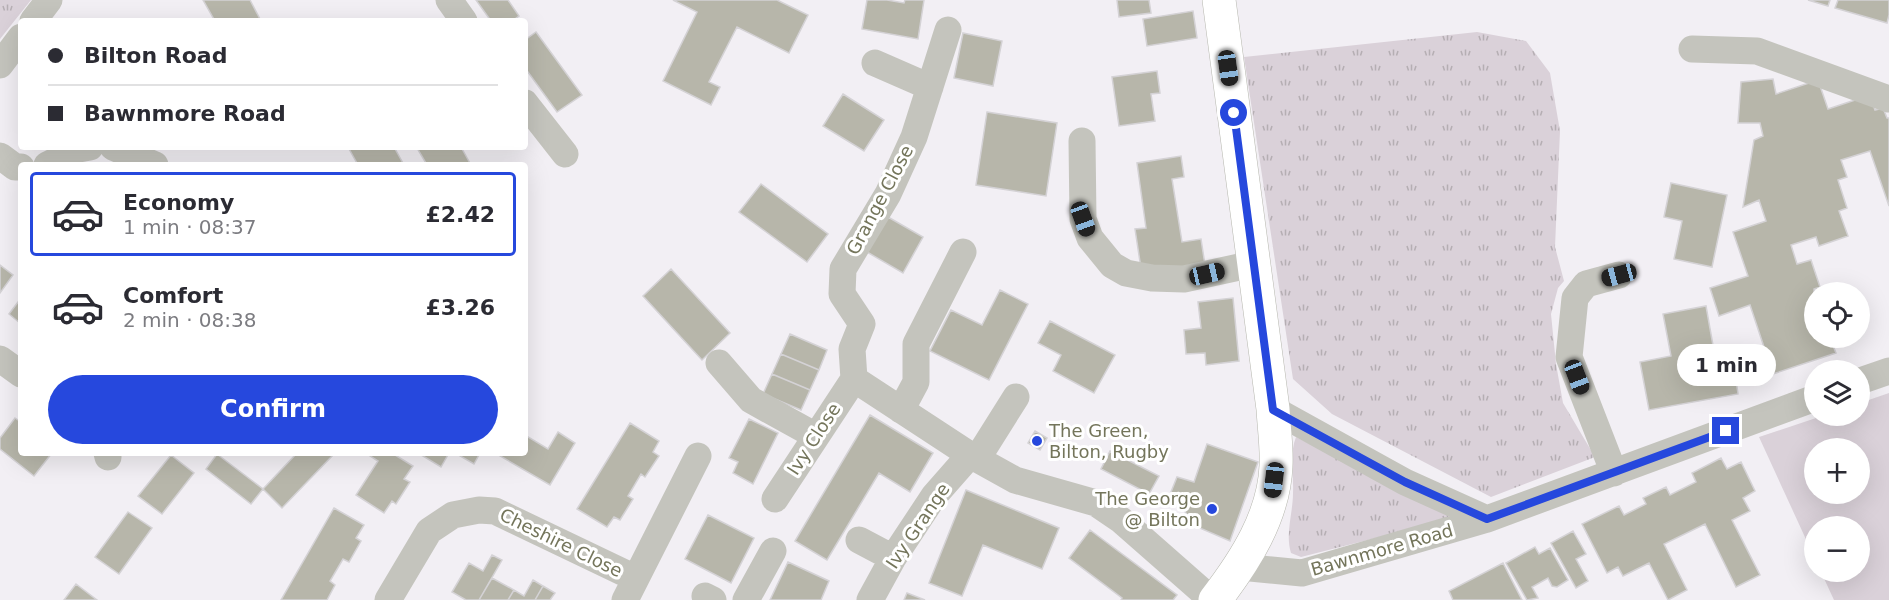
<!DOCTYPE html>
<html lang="en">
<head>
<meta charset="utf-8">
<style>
	:root { --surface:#fff; --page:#f7f7f7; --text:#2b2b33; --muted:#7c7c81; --line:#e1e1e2; --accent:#2648dd }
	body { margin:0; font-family:"DejaVu Sans",sans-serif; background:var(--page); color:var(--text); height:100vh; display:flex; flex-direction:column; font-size:22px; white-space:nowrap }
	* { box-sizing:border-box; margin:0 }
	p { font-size:20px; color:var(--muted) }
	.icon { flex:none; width:33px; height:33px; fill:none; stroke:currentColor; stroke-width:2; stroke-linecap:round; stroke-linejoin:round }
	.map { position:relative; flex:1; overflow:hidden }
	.panel { position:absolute; left:18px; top:162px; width:510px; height:294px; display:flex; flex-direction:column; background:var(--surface); border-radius:6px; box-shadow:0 6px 24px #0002 }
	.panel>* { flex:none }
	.hud { position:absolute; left:18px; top:18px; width:510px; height:132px; border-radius:6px; box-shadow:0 6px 24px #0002; display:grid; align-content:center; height:132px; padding:0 30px; background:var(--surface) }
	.buttons { position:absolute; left:1804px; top:282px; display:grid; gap:12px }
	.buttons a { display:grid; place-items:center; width:66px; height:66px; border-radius:50%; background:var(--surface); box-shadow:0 6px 24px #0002; font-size:30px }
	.end { position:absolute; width:27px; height:27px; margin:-14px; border:8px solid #2648dd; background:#fff; box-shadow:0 0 0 3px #fff }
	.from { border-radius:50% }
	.bubble { position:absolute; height:42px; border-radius:21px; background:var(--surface); box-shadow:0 6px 24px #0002; font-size:20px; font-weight:600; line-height:42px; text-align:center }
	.car { position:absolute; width:18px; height:36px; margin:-18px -9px; border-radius:8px; box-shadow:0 0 4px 2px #0007; background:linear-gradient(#222 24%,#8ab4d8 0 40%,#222 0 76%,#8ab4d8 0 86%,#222 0) }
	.hud b { display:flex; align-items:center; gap:21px; height:57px; font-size:22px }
	.hud b+b { border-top:2px solid var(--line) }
	.hud i { width:15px; height:15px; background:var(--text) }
	ul { padding:10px 0 0; list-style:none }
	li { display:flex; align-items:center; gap:18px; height:84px; margin:0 12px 9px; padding:0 18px; border:3px solid transparent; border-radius:6px }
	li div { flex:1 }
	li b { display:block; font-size:22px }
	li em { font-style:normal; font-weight:600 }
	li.current { border-color:var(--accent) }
	li>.icon { width:54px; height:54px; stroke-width:1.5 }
	.cta { display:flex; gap:12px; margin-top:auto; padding:12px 30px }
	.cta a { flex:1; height:69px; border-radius:36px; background:var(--accent); color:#fff; font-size:24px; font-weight:600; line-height:69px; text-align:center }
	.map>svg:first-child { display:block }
</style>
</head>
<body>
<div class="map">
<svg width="1889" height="600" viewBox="0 0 1889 600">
	<defs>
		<pattern id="grass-tufts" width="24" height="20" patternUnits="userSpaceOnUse" patternTransform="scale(1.5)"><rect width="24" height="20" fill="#dad1d9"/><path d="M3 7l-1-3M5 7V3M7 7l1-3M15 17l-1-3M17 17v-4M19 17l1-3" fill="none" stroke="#b5aeb3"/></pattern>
	</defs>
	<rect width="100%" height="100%" fill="#f2eff4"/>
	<path fill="url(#grass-tufts)" d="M0 0H31L0 39Z
		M1477 32 1526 41 1550 73 1560 131 1555 247 1564 281 1558 288 1551 314 1556 364 1563 403 1595 457 1491 497 1332 414 1293 379 1244 57Z
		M1296 437 1458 517 1301 557 1291 553C1285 534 1293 513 1293 493 1294 474 1289 455 1296 437Z"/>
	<path fill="#dad1d9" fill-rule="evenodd" d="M1889 393V600H1834L1821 572H1860V526H1815V559L1759 437 1822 416H1860V403ZM1815 448H1860V494H1815Z"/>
	<path fill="#b7b6aa" stroke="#d4d2d5" stroke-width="1.5" d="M203 0H250L261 21H215Z
		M476 0H508L519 16 512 21H491Z
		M673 0H777L808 15 789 53 737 27 709 82 720 87 711 105 663 81 697 12Z
		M867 0H887L904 3 905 0H924L918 39 862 29Z
		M1117 0H1149L1151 13 1119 17Z
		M1808 0H1830L1828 6Z
		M1838 0H1889V15L1887 23 1835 8Z
		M1193 11 1197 38 1147 46 1143 19Z
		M536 32 582 95 557 112 525 68V40Z
		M963 33 1002 41 993 86 954 78Z
		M1157 71 1160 93 1151 94 1155 121 1119 126 1112 77Z
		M1773 79 1776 94 1818 80 1828 109 1870 95 1875 110 1883 108 1887 118H1889V206L1870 151 1841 160 1847 177 1838 180 1847 208 1839 211 1848 236 1819 246 1816 237 1791 245 1797 264 1811 260 1820 287 1814 289 1815 338H1830L1836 353 1773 374 1750 305 1719 316 1710 288 1748 276 1733 232 1766 221 1759 200 1743 207 1754 140 1763 136 1760 123H1738L1741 82Z
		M843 94 884 120 864 151 823 126Z
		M987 112 1057 123 1046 196 976 185Z
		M348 147H394L404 165H358Z
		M461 147 471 165H427L417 148Z
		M1181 156 1184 177 1172 179 1182 242 1201 239 1205 265 1142 275 1135 229 1146 228 1137 163Z
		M1671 183 1727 195 1712 267 1674 259 1682 221 1664 217Z
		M761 184 828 234 807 262 739 212Z
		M888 217 923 237 903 273 867 252Z
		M0 265 13 275 0 293Z
		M671 269 730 333 702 360 643 296Z
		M1000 290 1028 304 989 380 930 351 951 310 982 325Z
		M21 298V324L9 314Z
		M1233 298 1239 361 1206 365 1205 353 1186 354 1184 330 1201 328 1198 302Z
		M1706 306 1717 368 1734 365 1738 394 1649 410 1640 362 1671 356 1663 314Z
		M1050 321 1115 355 1094 393 1053 371 1061 355 1038 343Z
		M790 334 827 350 819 370 781 354Z
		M781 354 819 370 810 390 772 374Z
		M772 374 810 390 801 410 763 394Z
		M870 415 933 453 910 492 879 473 827 560 795 541Z
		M15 418 21 422V453H52L34 476 0 449V438Z
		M749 419 778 433 753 484 733 473 738 462 729 458Z
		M630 423 659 441 653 452 659 456 645 477 641 474 628 496 633 499 620 520 614 517 607 527 577 509Z
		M1035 431 1047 438 1040 450 1028 443Z
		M558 432 575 443 550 485 495 453H525V435L548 449Z
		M1207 444 1258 462 1230 541 1195 526 1171 492 1177 477 1194 482Z
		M1110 451 1159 476 1149 494 1101 469Z
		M297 453H335L282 508 263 489Z
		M371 453H392L413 466 404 479 410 482 396 504 392 501 384 513 356 495 378 461 370 456Z
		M418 453H449L441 467Z
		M455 453H480L474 464Z
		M217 454 263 489 251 504 206 469Z
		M171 455 194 473 162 514 138 496Z
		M1721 458 1727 469 1741 462 1755 491 1743 498 1750 511 1732 520 1760 575 1736 587 1705 524 1664 544 1687 590 1668 600 1649 563 1623 576 1618 567 1607 573 1582 524 1619 506 1624 515 1646 504 1643 498 1666 487 1670 495 1696 482 1692 473Z
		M966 490 1059 528 1042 569 983 545 962 596 929 583Z
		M334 508 364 525 356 538 361 541 349 562 343 559 330 581 335 585 327 600H281Z
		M128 512 152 528 119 574 95 557Z
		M708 515 754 538 731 583 685 559Z
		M1090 530 1177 595 1173 600H1121L1122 598 1069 558Z
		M1573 531 1586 554 1576 559 1588 581 1576 588 1551 543Z
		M1535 547 1539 554 1550 548 1568 580 1557 587 1552 586 1548 578 1532 587 1538 598 1527 600 1506 563Z
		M492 555 502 560 479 600H466L452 592 469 563 483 571Z
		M788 562 829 581 821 600H770Z
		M1503 563 1522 600H1453L1449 591Z
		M492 578 514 590 508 600H479Z
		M533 580 543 586 535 600H508L514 590 524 596Z
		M76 584 97 600H64Z
		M543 586 555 593 550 600H535Z
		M907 593 925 600H904Z"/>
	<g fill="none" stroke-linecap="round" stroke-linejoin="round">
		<defs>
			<path id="major" d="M1215 600C1245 561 1274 516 1276 466 1277 447 1274 428 1273 409L1219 0"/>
		</defs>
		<use href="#major" stroke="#b6b7ae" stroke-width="34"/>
		<path stroke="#c4c4bd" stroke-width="27" d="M449 0 464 21
			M33 21 49 0
			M1692 49 1757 51 1889 99
			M875 63 930 87
			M0 65 21 37
			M525 103 565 154
			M1082 141 1083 219 1090 238 1112 265 1126 273 1152 278 1184 279 1253 264
			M113 147 155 165
			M0 156 15 167H21
			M47 165 79 149 90 147
			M0 359 21 374
			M719 363 751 400 816 436
			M854 379 970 455 1015 480 1096 503 1121 520 1212 600
			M854 379 852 349 862 324 842 294 843 269 888 194 914 137 948 30
			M1860 381 1889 371
			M1273 409 1405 482 1487 519
			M901 410 916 382V344L963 252
			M107 453 108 457
			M977 459 1016 397
			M1614 473 1569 357 1575 298 1586 284 1619 275
			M775 499 854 379
			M859 540 893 558
			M1240 567 1302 573 1487 519 1815 398
			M705 596 713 600
			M388 600 429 531 453 515 479 510 495 511 635 578
			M625 600 698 456
			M746 600 773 551
			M870 600 893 558 934 496 970 455"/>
		<use href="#major" stroke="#fff" stroke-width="33"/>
	</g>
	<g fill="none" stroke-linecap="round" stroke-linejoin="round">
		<path stroke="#2648dd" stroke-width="8" d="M1234 113 1273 410 1405 482 1487 519 1726 431"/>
	</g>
	<g fill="#2648dd" stroke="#fff" stroke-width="2">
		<circle cx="1037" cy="441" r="6"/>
		<circle cx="1212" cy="509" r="6"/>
	</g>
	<g text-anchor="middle" stroke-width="6" stroke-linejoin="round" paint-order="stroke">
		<g font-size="18" fill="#74755b" stroke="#fff">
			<text transform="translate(880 200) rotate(-62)" y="6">Grange Close</text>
			<text transform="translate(814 439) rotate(-57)" y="6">Ivy Close</text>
			<text transform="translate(918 526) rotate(-56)" y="6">Ivy Grange</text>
			<text transform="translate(561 543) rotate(26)" y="6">Cheshire Close</text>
			<text transform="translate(1382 550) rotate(-16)" y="6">Bawnmore Road</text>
		</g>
		<g font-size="18" fill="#74755b" stroke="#fff" text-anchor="start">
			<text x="1049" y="437">The Green,<tspan x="1049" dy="21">Bilton, Rugby</tspan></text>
			<text x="1200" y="505" text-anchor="end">The George<tspan x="1200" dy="21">@ Bilton</tspan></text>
		</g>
	</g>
</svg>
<div class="buttons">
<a><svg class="icon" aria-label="locate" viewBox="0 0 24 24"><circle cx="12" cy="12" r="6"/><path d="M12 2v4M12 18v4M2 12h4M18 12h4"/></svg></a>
<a><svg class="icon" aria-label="layers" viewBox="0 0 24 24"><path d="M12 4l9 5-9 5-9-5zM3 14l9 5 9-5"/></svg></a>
<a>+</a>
<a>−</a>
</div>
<i class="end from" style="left:1234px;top:113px"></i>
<i class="end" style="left:1726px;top:431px"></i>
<div class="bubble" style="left:1677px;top:344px;width:99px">1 min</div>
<i class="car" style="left:1228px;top:68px;rotate:172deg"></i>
<i class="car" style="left:1083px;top:219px;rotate:160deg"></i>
<i class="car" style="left:1207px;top:274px;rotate:77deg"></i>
<i class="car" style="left:1619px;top:275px;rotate:255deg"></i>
<i class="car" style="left:1577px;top:377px;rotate:159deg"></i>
<i class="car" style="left:1274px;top:480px;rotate:187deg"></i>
<div class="hud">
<b><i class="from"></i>Bilton Road</b>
<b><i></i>Bawnmore Road</b>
</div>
<section class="panel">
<ul>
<li class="current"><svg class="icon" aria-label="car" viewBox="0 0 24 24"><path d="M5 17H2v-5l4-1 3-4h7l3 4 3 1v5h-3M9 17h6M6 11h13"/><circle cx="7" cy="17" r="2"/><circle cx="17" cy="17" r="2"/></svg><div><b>Economy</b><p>1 min · 08:37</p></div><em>£2.42</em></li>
<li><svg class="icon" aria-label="car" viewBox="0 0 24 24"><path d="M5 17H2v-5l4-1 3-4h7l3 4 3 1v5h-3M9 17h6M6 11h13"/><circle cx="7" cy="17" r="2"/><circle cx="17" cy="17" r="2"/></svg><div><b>Comfort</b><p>2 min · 08:38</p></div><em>£3.26</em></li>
</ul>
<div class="cta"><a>Confirm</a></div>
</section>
</div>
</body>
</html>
